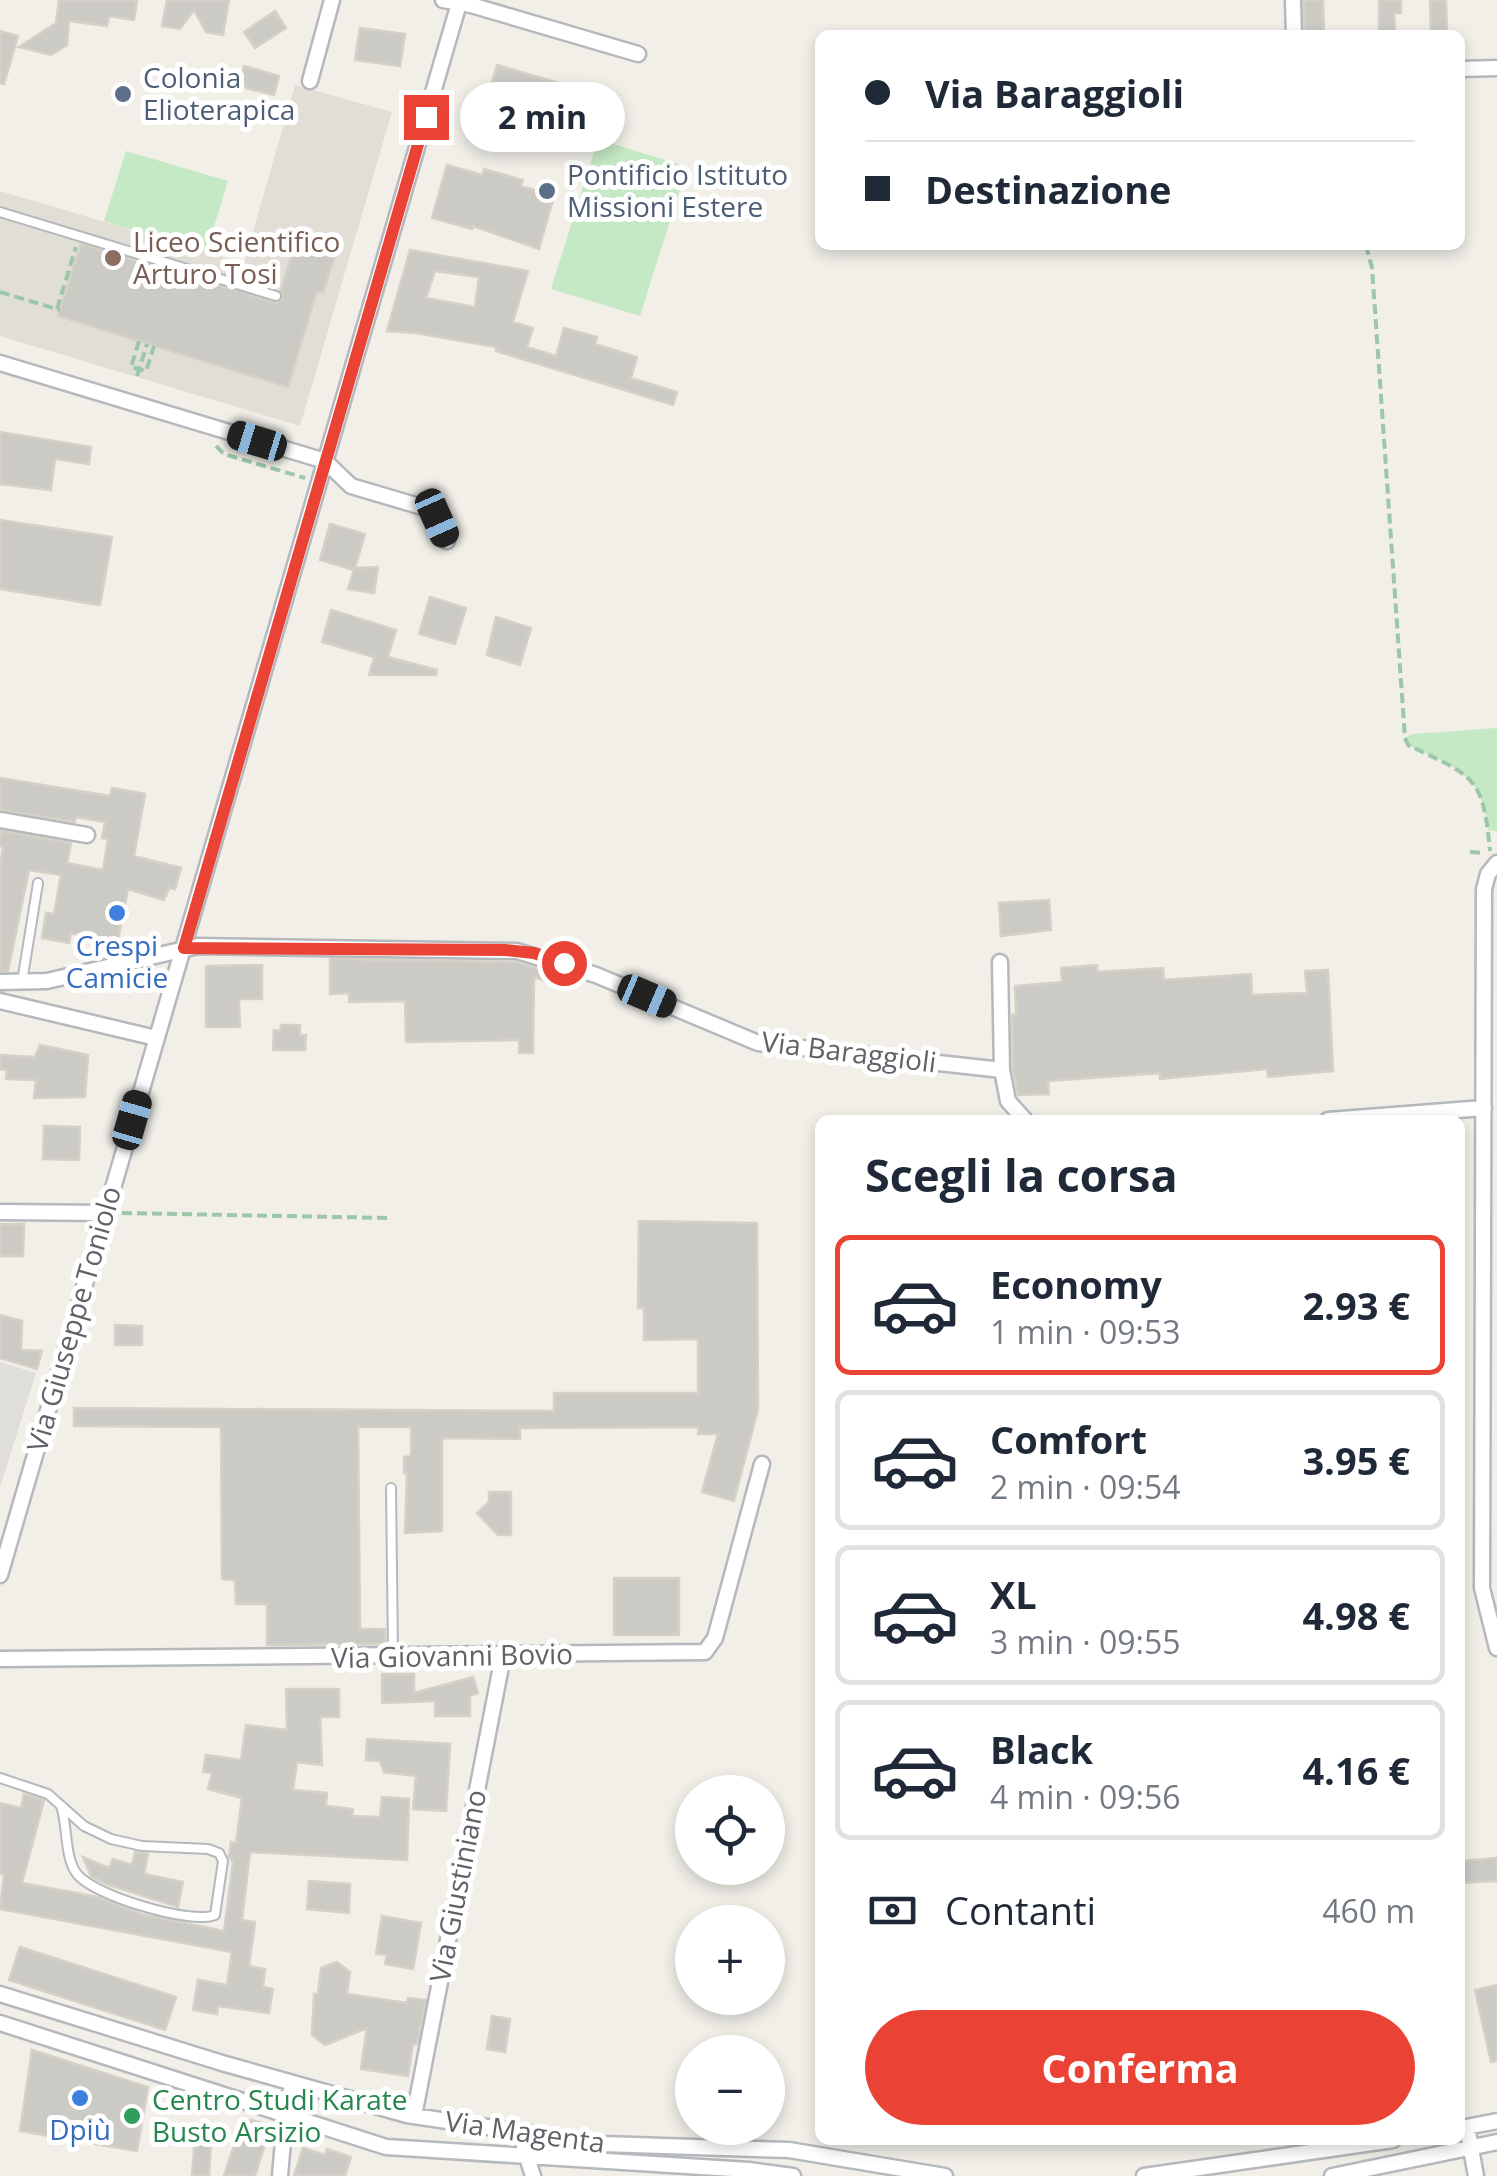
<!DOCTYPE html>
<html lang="it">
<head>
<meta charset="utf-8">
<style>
	:root { --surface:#fff; --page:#f6f6f7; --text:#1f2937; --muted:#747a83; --line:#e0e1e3; --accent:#ea4335 }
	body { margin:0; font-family:"Open Sans",sans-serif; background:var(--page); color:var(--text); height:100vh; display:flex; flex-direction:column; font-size:38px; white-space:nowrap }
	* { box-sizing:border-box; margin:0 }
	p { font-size:32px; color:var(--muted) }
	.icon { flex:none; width:55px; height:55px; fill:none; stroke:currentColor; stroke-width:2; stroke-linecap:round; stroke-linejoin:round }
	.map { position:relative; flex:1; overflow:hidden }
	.side { position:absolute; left:815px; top:1115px; width:650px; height:1030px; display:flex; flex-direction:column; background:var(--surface); border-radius:15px; box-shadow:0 5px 15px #0003 }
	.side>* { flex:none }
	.top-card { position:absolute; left:815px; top:30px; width:650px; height:220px; border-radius:15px; box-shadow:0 5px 15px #0003; display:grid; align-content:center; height:220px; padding:0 50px; background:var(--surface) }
	.buttons { position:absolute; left:675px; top:1775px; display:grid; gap:20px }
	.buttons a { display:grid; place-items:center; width:110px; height:110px; border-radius:50%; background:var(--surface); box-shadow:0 5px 15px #0003; font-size:50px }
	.end { position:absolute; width:45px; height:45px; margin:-22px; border:12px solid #ea4335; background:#fff; box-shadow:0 0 0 5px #fff }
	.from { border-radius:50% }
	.bubble { position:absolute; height:70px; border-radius:35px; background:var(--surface); box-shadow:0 5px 15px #0003; font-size:32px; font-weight:700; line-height:70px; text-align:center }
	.car { position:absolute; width:30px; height:60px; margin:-30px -15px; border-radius:12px; box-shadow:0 0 8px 2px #0007; background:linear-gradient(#222 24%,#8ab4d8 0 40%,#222 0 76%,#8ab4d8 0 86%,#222 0) }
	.top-card b { display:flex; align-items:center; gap:35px; height:95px; font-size:38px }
	.top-card b+b { border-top:2px solid var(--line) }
	.top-card i { width:25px; height:25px; background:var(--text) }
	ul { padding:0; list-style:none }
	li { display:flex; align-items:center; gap:30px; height:140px; margin:0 20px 15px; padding:0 30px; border:5px solid var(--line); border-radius:15px }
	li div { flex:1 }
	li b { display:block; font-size:38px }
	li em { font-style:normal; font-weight:700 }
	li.selected { border-color:var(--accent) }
	li>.icon { width:90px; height:90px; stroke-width:1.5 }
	h2 { padding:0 50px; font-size:45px; line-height:120px }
	.pay { display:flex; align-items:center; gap:25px; height:110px; padding:0 50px; font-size:38px }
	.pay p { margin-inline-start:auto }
	.action { display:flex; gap:20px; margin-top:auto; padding:20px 50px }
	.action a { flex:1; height:115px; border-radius:60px; background:var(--accent); color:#fff; font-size:40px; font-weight:700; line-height:115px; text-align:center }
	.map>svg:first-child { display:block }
</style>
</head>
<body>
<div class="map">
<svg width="1497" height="2176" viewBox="0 0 1497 2176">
	<rect width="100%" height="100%" fill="#f1efe8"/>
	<path fill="#e0deda" d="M0 1362 36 1373 0 1487Z"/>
	<path fill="#e1ded6" d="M295 85 392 112 300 426 0 336V191L244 263Z"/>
	<path fill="#c5e8c5" d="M598 139 687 167 640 316 551 289Z
		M126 151 228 181 206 252 104 221Z
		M1497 728V831H1496L1488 830C1482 772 1455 768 1408 745L1405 738 1413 734Z"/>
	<path fill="#cccac5" stroke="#d6d1c6" stroke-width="2.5" fill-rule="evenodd" d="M59 0H137L134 20 109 16 107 26 69 21 67 45 51 55 19 47 56 23Z
		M167 0H229L223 35 206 32 194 10 180 29 162 26Z
		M1304 0H1323L1324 35H1305Z
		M1379 0H1401V13H1394L1395 35H1379Z
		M1430 0H1446L1447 35H1431Z
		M275 11 286 28 255 48 244 32Z
		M360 28 405 34 400 66 355 60Z
		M0 31 18 36 4 84 0 83Z
		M497 65 580 89 573 114 555 109 551 122 504 109 508 95 490 90Z
		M244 66 279 76 274 95 239 86Z
		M447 165 482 175 484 169 523 180 521 186 554 196 539 249 473 226 472 229 432 218Z
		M298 234 338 245 323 293 317 291 288 387 58 316 81 244 277 303 283 299 281 290Z
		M410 250 528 271 513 322 533 328 527 347 556 356 564 328 597 337 595 344 637 357 631 378 677 392 673 405 496 351V347L416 333 387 331ZM435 271 479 277 475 307 426 298Z
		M0 432 91 447 89 464 55 459 51 490 0 484Z
		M0 520 112 537 100 605 0 589Z
		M330 524 365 534 355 568 378 567 374 593 348 589 354 570 320 560Z
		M430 597 466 608 455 644 419 634Z
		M331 610 396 630 388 657 437 670 436 675H369L374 657 322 642Z
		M496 617 531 628 520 665 487 655Z
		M0 778 110 796 112 788 145 794 134 856 181 868 175 889 169 888 164 900 128 889 117 945 71 933 69 943 42 938 46 913 54 914 61 875 29 870 8 971H0V866L3 847 0 846V831L71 843 67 863 103 870 108 839 102 838 105 822 76 817 75 822 0 810Z
		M1049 900 1051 930 1001 936 999 903Z
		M330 959 515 962 557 974 553 984 534 977 533 1053H519V1040L406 1042 405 1001 349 1002V993L330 994Z
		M262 965V999H239L240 1027H206V966Z
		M1097 965V972L1163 968 1164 980 1251 974 1252 995 1307 993 1305 971 1328 970 1333 1071 1268 1077 1267 1069 1160 1079V1073L1048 1081 1049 1094 1018 1095 1013 1069 1012 1015 1016 1014 1015 986 1062 982 1061 968Z
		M281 1025H300V1035H306L305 1050H273L274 1030 280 1031Z
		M40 1045 88 1055 85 1097 34 1098 36 1080 6 1079 7 1070 0 1069 1 1055 35 1057Z
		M44 1126 80 1127 79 1160 43 1159Z
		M639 1221 757 1223 758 1409 734 1501 702 1492 718 1434H698L699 1427 520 1428V1439L442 1438V1531L405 1533 407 1473H404V1457L411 1456V1427H358L360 1629H385V1644L267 1645V1604H236L235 1580 222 1579 221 1427 74 1426V1408L554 1411V1393H698V1339L644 1340V1308H638Z
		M0 1224H24L23 1256H0Z
		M0 1315 22 1321 21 1350 42 1351 37 1369 0 1358Z
		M115 1325 142 1326V1345H115Z
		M489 1492H511V1535H498L477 1513 489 1502Z
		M614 1578H679V1635H614Z
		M382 1674H414V1693L473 1677 478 1693 470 1696V1716H435V1701L382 1703Z
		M286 1689H339V1717H320L322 1765 297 1762 293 1790 327 1793 326 1806 353 1809 352 1816 380 1817 382 1797 409 1799 407 1860 250 1852 242 1920 255 1922 249 1966 265 1969 263 1987 273 1989 269 2013 218 2006 217 2014 193 2010 198 1980 227 1985 232 1952 0 1909 4 1874H0V1803L21 1808 24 1794 44 1800 22 1883 98 1897 141 1914 224 1931 233 1862 229 1856 231 1842 236 1843 242 1798 208 1789 212 1773 203 1772 206 1755 241 1760 246 1725 287 1730Z
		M367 1739 450 1744 446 1811 413 1809 416 1776 384 1772 380 1761 366 1760Z
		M135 1852 148 1854 144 1874 183 1882 178 1907 106 1884 91 1876 83 1857 109 1868 113 1859 132 1865Z
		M1497 1858V1881L1460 1883V1861Z
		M309 1881 350 1884 349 1913 307 1909Z
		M382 1916 421 1923 413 1969 385 1964 387 1955 376 1954Z
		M20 1947 176 1997 165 2030 9 1980Z
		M337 1962 350 1972 347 1994 407 2003 408 1998 426 2000 417 2044H413L408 2076 361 2069 367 2028 325 2045 312 2035 314 1994H318L321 1968Z
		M1497 1985V2061L1491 2062 1475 1990Z
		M492 2016 510 2019 505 2052 487 2049Z
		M32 2050 148 2087 137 2151 20 2131Z
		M243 2118 271 2125 255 2176H224Z
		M196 2125 212 2126 209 2176H192Z
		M303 2148 325 2155 327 2149 351 2157 345 2176H294Z"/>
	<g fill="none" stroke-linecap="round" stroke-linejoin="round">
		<defs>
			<path id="service" d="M0 212 276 296
				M22 982 38 883
				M391 1488 393 1654
				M0 1778 48 1794 84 1826 111 1839 142 1846 208 1849 219 1853 223 1861 215 1915C192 1925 94 1896 77 1874 64 1857 68 1826 61 1806"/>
			<path id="minor" d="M443 0 471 5 638 54
				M1293 0 1294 35
				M1460 69 1497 68
				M310 81 332 0
				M0 363 325 461 351 486 429 509 447 541
				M0 820 87 835
				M1497 863 1488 874 1484 889 1482 1588 1497 1648
				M1000 962 1002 1070
				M0 982 47 981 198 946 517 951 596 975 758 1043 1002 1070 1008 1101 1025 1120
				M0 1001 156 1038
				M1328 1120 1484 1108
				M0 1212 106 1213
				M0 1575 460 0
				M0 1659 705 1652 715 1638 762 1464
				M0 1994 222 2063 407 2115 602 2144 789 2150 945 2176
				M0 2023 386 2147 749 2170 793 2176
				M414 2116 503 1656
				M1467 2127 1476 2176
				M1461 2128 1497 2121
				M530 2133 524 2148 533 2176
				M280 2176 286 2107 293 2084
				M1144 2176 1393 2140
				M1332 2176 1497 2142"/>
		</defs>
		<use href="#service" stroke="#b5b8bc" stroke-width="12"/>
		<use href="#minor" stroke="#b5b8bc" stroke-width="19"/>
		<path stroke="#9cc7a9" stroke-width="4" stroke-dasharray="10 5" stroke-linecap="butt" d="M1366 245 1372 268 1405 738 1408 745C1474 777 1483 775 1490 851
			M0 292 60 310
			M57 309 76 247
			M139 341 131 367 146 371 154 346
			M137 376 147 344
			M216 446 224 454 305 478
			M1470 852 1485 853
			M122 1213 392 1218"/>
		<use href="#service" stroke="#fff" stroke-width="8"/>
		<use href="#minor" stroke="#fff" stroke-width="14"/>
	</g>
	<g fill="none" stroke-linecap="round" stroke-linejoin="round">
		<path stroke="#ea4335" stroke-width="12" d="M426 117 184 948 505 950 534 953 564 963"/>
	</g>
	<g fill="#5c6f8a" stroke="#fff" stroke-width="4">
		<circle cx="123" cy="94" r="10"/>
		<circle cx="547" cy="191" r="10"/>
	</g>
	<circle fill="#8d6e63" stroke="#fff" stroke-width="4" cx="113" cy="258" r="10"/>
	<g fill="#3f7fe0" stroke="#fff" stroke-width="4">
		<circle cx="117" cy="913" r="10"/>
		<circle cx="80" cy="2098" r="10"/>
	</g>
	<circle fill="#2e9e5b" stroke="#fff" stroke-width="4" cx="132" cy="2116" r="10"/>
	<g text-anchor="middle" stroke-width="10" stroke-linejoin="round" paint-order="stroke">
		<g font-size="28" fill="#4e5e75" stroke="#fff" text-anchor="start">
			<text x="143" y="88">Colonia<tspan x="143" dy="32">Elioterapica</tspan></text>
			<text x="567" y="185">Pontificio Istituto<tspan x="567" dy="32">Missioni Estere</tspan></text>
		</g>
		<g font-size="28" fill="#785e54" stroke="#fff" text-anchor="start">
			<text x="133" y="252">Liceo Scientifico<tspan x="133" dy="32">Arturo Tosi</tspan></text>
		</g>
		<g font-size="28" fill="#366cbe" stroke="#fff">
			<text x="117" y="956">Crespi<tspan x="117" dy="32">Camicie</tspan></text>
			<text x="80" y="2140">Dpiù</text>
		</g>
		<g font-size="28" fill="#5f6368" stroke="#fff">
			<text transform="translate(849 1052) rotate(7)" y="10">Via Baraggioli</text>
			<text transform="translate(74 1319) rotate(-74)" y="10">Via Giuseppe Toniolo</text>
			<text transform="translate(452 1656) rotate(-1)" y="10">Via Giovanni Bovio</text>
			<text transform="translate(458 1886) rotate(-79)" y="10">Via Giustiniano</text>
			<text transform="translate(525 2132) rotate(8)" y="10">Via Magenta</text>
		</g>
		<g font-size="28" fill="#27864d" stroke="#fff" text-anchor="start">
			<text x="152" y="2110">Centro Studi Karate<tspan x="152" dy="32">Busto Arsizio</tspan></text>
		</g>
	</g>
</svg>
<div class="buttons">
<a><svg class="icon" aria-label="locate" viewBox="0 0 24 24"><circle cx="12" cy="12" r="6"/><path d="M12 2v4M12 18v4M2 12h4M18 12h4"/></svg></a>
<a>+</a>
<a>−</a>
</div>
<i class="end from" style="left:564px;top:963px"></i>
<i class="end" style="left:426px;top:117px"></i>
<div class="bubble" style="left:460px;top:82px;width:165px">2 min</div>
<i class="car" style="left:257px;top:441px;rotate:287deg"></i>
<i class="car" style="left:437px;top:518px;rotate:156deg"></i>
<i class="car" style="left:647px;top:996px;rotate:113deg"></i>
<i class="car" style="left:132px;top:1120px;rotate:16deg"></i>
<div class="top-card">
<b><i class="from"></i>Via Baraggioli</b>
<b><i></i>Destinazione</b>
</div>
<section class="side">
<h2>Scegli la corsa</h2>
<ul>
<li class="selected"><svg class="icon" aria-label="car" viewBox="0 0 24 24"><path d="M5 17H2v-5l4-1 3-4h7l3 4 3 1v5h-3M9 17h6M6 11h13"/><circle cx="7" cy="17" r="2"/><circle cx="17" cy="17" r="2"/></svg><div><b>Economy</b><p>1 min · 09:53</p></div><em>2.93 €</em></li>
<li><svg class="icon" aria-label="car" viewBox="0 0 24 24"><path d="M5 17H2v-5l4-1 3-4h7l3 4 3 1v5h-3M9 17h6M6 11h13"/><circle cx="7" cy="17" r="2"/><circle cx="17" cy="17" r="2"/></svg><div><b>Comfort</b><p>2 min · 09:54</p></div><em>3.95 €</em></li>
<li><svg class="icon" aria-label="car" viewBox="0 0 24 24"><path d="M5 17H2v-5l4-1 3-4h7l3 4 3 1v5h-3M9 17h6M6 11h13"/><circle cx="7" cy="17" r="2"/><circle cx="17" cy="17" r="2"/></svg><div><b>XL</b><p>3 min · 09:55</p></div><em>4.98 €</em></li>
<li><svg class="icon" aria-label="car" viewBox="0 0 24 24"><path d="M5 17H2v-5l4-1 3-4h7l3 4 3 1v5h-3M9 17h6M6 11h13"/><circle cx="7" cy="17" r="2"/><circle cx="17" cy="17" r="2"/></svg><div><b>Black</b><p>4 min · 09:56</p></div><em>4.16 €</em></li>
</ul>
<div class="pay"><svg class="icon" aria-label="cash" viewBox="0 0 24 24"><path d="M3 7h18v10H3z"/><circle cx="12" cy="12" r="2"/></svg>Contanti<p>460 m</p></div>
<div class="action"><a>Conferma</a></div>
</section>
</div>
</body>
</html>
